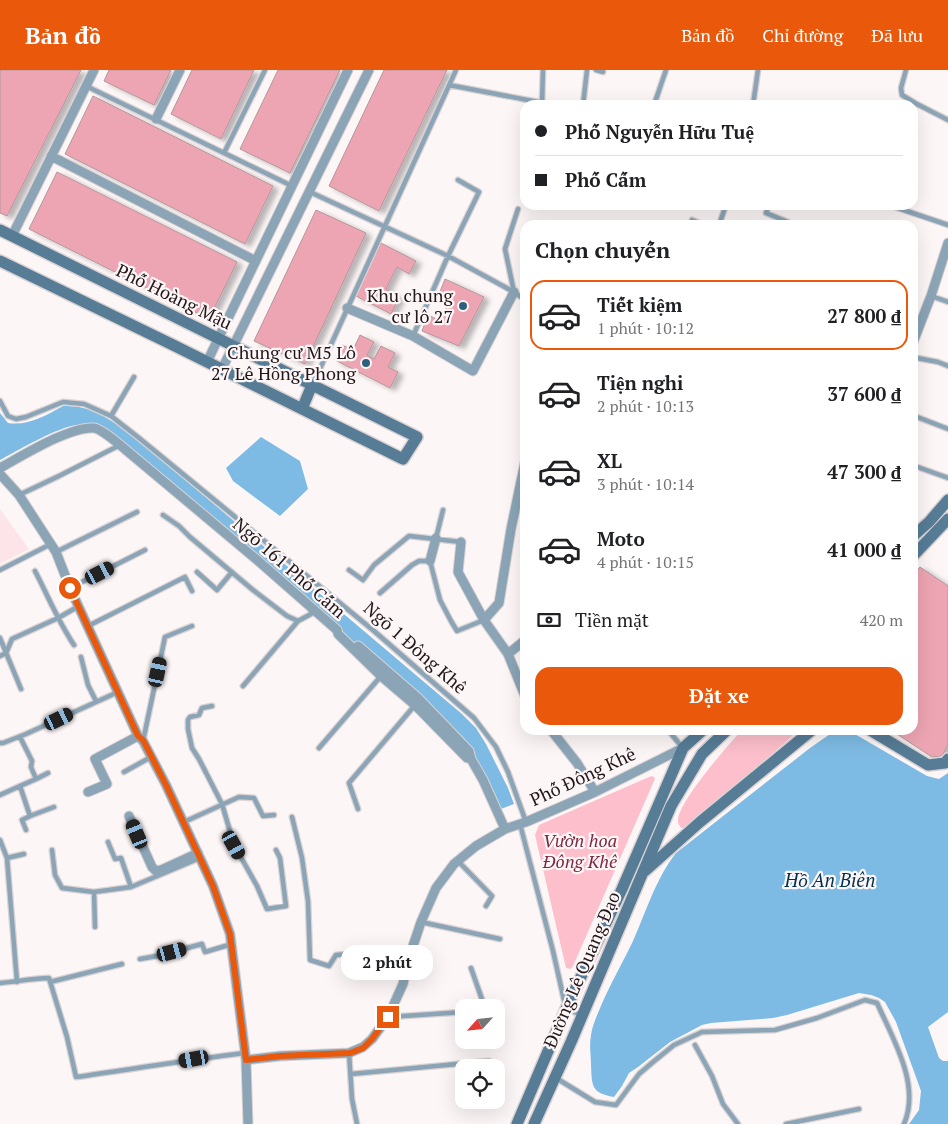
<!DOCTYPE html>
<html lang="vi">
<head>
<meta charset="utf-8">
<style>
	:root { --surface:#fff; --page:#f2f2f2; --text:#202124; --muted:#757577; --line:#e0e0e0; --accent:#ea580c }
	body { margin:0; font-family:"PT Serif",serif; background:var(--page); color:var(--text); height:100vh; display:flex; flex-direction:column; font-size:19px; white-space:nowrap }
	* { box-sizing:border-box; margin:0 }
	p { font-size:16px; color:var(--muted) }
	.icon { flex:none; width:28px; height:28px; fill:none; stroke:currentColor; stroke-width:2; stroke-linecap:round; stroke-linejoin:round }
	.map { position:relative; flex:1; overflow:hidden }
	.drawer { position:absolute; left:520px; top:150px; width:398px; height:515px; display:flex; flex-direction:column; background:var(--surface); border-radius:15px; box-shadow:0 5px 20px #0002 }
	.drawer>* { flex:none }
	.banner { position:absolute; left:520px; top:30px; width:398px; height:110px; border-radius:15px; box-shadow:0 5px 20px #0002; display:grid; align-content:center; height:110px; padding:0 15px; background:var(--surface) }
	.needle { width:32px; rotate:243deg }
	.tools { position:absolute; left:455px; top:929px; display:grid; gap:10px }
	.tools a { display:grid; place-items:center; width:50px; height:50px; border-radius:10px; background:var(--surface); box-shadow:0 5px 20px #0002; font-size:25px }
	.end { position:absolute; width:22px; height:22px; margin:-11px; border:6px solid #ea580c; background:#fff; box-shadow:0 0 0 2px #fff }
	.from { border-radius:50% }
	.bubble { position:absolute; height:35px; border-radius:15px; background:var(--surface); box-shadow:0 5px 20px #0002; font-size:16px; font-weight:700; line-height:35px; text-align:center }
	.car { position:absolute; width:15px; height:30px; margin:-15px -8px; border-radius:6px; box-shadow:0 0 4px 1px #0007; background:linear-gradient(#222 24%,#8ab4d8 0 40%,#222 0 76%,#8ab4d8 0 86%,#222 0) }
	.banner b { display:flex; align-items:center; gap:18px; height:48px; font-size:19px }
	.banner b+b { border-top:1px solid var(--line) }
	.banner i { width:12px; height:12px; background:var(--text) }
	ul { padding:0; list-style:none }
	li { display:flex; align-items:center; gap:15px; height:70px; margin:0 10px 8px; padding:0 5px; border:2px solid transparent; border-radius:15px }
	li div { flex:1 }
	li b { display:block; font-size:19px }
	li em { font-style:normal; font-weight:700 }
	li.active { border-color:var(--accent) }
	li>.icon { width:45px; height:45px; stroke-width:1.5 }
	h2 { padding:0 15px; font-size:22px; line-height:60px }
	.pay { display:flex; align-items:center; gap:12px; height:55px; padding:0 15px; font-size:19px }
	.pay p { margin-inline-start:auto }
	.primary-button { display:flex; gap:10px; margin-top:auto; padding:10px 15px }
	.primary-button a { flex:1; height:58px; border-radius:15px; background:var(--accent); color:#fff; font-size:20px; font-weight:700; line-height:58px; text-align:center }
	header { display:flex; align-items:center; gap:30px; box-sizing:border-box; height:70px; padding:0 25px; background:var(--accent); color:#fff }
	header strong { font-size:24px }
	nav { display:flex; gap:28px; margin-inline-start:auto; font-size:18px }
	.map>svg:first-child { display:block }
</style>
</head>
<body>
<header>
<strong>Bản đồ</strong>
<nav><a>Bản đồ</a><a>Chỉ đường</a><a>Đã lưu</a></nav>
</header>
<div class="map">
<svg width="948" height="1054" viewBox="0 0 948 1054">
	<defs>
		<filter id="shadow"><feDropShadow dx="5.5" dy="3" stdDeviation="2.5" flood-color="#0004"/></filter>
	</defs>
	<rect width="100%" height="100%" fill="#fdf6f7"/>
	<path fill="#fde4e8" d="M0 439 29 479 0 494Z"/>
	<path fill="#fcbfcb" d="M742 660H799L689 757 681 758C679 755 678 754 678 751 677 733 729 674 742 660Z
		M652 706 655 708 654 711 573 896 571 899 566 898 535 765 539 755 649 707Z"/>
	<path fill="#7ebbe4" d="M63 336C68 336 74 336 79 337 101 341 119 356 137 369L462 644 476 658 486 674 508 718 514 734 501 739C494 719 483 701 471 683L304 534 104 368C97 362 89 356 80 355 64 353 15 382 0 390V343L8 353C28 356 45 346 63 336Z
		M261 367 300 391 308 419 280 446 233 411 226 398Z
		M843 660 853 663 927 706 939 709 948 703V942L928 957 939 988 943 991H948V1054H909L919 1040 921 1021 896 952 885 932 879 928 871 925 859 923 787 945 773 948 711 953 702 955 670 972 638 997 629 1003 622 1016 614 1027C591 1023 592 1016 591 995 591 985 589 975 591 965 592 958 595 950 598 943 608 918 621 896 633 871 646 842 656 808 676 783L810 678 833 662Z"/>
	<path fill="#eda5b3" stroke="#b3969b" filter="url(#shadow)" d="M0 0H81L7 146 0 143Z
		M109 0H171L154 35 104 11Z
		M192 0H254L221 69 171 44Z
		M278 0H340L290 103 240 79Z
		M384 0H447L379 141 329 116Z
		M93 26 273 116 245 174 65 84Z
		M57 102 237 192 209 249 29 159Z
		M316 140 366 163 305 294 254 271Z
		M381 173 416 191 409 204 397 197 386 219 399 228 391 244 354 225Z
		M445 209 484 227 459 276 422 261 428 245 440 251 450 229 439 224Z
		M360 265 374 272 367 285 374 289 381 276 395 283 388 297 398 302 390 318 335 290 342 275 353 280Z
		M920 497 948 516V675L942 686 932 687 891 660H912V505Z"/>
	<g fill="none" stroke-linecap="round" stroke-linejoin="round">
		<defs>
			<path id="lane" d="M596 0 603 2V0
				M906 0 901 18 902 25 915 33 948 50
				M449 15 554 35
				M86 16 292 116
				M542 34 543 0
				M583 35 587 0
				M654 35 666 0
				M753 35 758 0
				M224 83 265 0
				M310 122 448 186 514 222 525 230
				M769 135 766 143 788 152
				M889 135 948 155
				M692 150 704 155
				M719 155 726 135
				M514 222 505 179 518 139
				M931 226 948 232
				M413 266 448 186 479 122 458 110
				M912 287 938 292 948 296
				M313 314 456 0
				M0 331 8 346 16 349 26 347 63 332 84 334 111 346 139 368 374 561 474 648 496 677 508 702 526 752
				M912 345 948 359
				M111 346 134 307
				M912 395 948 408
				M19 425 59 406 120 375
				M163 445 179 456 190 467 253 520 287 546 298 551 311 544V539
				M436 468 443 440
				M56 482 137 442
				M0 500 51 474
				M349 500 363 510 374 495 409 466 461 472
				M35 501C48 526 58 551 74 575
				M197 502 217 520 232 502
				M70 518 145 480
				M380 523 412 495 419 491H430L440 530 451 551 457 561 484 550
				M88 556 185 507 192 521
				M0 568 21 619
				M0 586 6 583 12 569 58 548 79 536
				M81 587 88 615 96 631
				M243 616 298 551
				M212 636 202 638 199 645 190 647 188 650V659L192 678 199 689 222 734 234 775 257 816 267 839 286 836 280 788 276 780
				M668 660 682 677
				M20 667 32 691 31 697 36 709 20 716 30 746 22 750 26 760
				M143 671 165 567 192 556
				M0 673H3L26 664 118 622
				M319 678 381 606
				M124 702 151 687
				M36 709 48 703
				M0 725 20 716
				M358 739 349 713 415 635
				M30 746 54 737
				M292 747 302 788 308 831 310 890 329 896 336 885 360 883 408 891
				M184 752 239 727 254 728 263 746 274 745
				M520 754 553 881 566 939 582 945
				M0 770 7 788 24 784
				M108 772 115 789 121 788 131 817
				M52 780 55 805 62 818 94 822 131 817 200 788
				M7 788 17 912
				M458 791 492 826 486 836
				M94 822 95 857
				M421 852 500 869
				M140 889 157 886 202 874 205 882 232 874
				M471 898 485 938
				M50 912 122 894
				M0 913C16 912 33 908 49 908L67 967 76 1007C132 999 188 990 245 983
				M389 947 464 942
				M695 975 712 1006 723 1034 738 1054
				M349 983 352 1029 357 1054
				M351 1004 489 991
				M556 1008 595 1032 616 1035 639 1004 653 992 674 975 702 962 775 960 817 948 865 930 877 933C893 969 921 1015 904 1054
				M786 1054 859 1039"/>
			<path id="street" d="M156 49 180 0
				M51 86 256 191
				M12 166 94 0
				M347 238 413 266 473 301 514 222
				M912 275 931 226 948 173
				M207 292 348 0
				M222 299 369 0
				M0 398C22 386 70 356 94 358 100 359 114 370 120 375L256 489 337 560 338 564 381 606 415 635 467 688 471 689 483 710 505 759
				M0 404 19 425 56 482 70 518 138 666 143 671 166 715 213 816 230 864 246 990 248 1054
				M461 472 458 502 484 550 508 584 525 626
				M430 491 436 468
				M484 550 499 533 511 459 525 392
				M358 576 419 629 469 681 471 689
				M508 584 525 570
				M551 660 577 693 595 722
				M88 722 107 714 95 689 138 666
				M129 746 152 797 156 801 161 800 198 783
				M246 990 280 986 349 983 363 977 372 969 388 947 403 914 408 891 421 852 436 818 454 794 476 776 505 759 526 752 595 722 683 678"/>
			<path id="secondary" d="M0 160 417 367 403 389 171 274 0 191
				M302 339 312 315
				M912 467 929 452 948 430
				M912 487 948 449
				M870 660 928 695 945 693 948 689
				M645 801 700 752 812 660
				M517 1054 566 939 622 819 683 678 703 660
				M534 1054 571 972 671 736 702 684 727 660"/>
		</defs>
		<use href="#lane" stroke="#dad2d3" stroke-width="7"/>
		<use href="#street" stroke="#dad2d3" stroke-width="11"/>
		<use href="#secondary" stroke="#dad2d3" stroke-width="14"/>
		<use href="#lane" stroke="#8ba5b7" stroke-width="4.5"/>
		<use href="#street" stroke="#8ba5b7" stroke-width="9"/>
		<use href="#secondary" stroke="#567c96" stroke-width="11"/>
	</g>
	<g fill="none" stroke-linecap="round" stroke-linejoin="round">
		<path stroke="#ea580c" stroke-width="6" d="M70 518 138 666 143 670 166 715 213 816 230 864 246 990 280 986 350 983 363 978 372 969 388 947"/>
	</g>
	<g fill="#2f5f7e" stroke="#fdf6f7" stroke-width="2">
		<circle cx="463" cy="236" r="5"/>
		<circle cx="366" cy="293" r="5"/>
	</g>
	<g text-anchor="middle" stroke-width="4.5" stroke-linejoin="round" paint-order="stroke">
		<g font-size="18" fill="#211618" stroke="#fdf6f7" text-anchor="end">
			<text x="453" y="232">Khu chung<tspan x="453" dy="21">cư lô 27</tspan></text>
			<text x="356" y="289">Chung cư M5 Lô<tspan x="356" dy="21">27 Lê Hồng Phong</tspan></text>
		</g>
		<g font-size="18" fill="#211618" stroke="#fdf6f7">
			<text transform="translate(174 227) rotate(26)" y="6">Phố Hoàng Mậu</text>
			<text transform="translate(289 498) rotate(41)" y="6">Ngõ 161 Phố Cấm</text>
			<text transform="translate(415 578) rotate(41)" y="6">Ngõ 1 Đông Khê</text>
			<text transform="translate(583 707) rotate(-25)" y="6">Phố Đông Khê</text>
			<text transform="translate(582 900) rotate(-67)" y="6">Đường Lê Quang Đạo</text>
		</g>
		<g font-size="18" font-style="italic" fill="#7b2840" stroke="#fdf6f7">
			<text x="580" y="777">Vườn hoa<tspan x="580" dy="21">Đông Khê</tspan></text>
		</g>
		<g font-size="19" font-style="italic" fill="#00324d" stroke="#fdf6f7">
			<text x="830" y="817">Hồ An Biên</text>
		</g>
	</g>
</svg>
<div class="tools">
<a><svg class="needle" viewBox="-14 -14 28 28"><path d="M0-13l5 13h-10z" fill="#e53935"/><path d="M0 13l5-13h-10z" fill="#757577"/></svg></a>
<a><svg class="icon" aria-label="locate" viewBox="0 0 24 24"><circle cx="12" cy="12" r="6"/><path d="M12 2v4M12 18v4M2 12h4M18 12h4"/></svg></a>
</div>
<i class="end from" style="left:70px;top:518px"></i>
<i class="end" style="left:388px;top:947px"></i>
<div class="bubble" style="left:341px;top:875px;width:92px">2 phút</div>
<i class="car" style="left:100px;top:503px;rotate:63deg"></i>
<i class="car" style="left:158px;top:602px;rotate:12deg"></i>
<i class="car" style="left:59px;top:649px;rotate:64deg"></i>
<i class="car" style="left:137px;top:764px;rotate:337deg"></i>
<i class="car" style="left:234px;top:775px;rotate:151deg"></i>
<i class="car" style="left:172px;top:882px;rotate:75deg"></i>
<i class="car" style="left:194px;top:989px;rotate:260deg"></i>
<div class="banner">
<b><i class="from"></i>Phố Nguyễn Hữu Tuệ</b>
<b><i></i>Phố Cấm</b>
</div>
<section class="drawer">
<h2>Chọn chuyến</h2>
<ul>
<li class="active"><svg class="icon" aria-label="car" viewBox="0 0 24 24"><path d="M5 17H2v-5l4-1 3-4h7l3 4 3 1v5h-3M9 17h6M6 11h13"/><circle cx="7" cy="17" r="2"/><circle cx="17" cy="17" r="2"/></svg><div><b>Tiết kiệm</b><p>1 phút · 10:12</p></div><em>27 800 ₫</em></li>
<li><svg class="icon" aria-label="car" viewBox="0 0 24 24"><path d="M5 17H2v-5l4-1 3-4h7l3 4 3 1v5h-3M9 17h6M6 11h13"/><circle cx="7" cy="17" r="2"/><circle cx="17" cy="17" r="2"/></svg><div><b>Tiện nghi</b><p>2 phút · 10:13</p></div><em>37 600 ₫</em></li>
<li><svg class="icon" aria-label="car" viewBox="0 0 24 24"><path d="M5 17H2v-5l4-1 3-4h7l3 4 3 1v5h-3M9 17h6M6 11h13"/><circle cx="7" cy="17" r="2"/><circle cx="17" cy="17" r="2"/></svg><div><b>XL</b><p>3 phút · 10:14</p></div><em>47 300 ₫</em></li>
<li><svg class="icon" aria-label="car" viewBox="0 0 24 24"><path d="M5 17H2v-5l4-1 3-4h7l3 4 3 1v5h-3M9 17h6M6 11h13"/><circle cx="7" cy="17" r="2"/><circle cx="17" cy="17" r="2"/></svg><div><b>Moto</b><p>4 phút · 10:15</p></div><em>41 000 ₫</em></li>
</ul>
<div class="pay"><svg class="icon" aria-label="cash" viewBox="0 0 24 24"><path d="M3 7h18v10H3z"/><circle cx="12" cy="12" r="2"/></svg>Tiền mặt<p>420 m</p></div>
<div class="primary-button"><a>Đặt xe</a></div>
</section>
</div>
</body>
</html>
